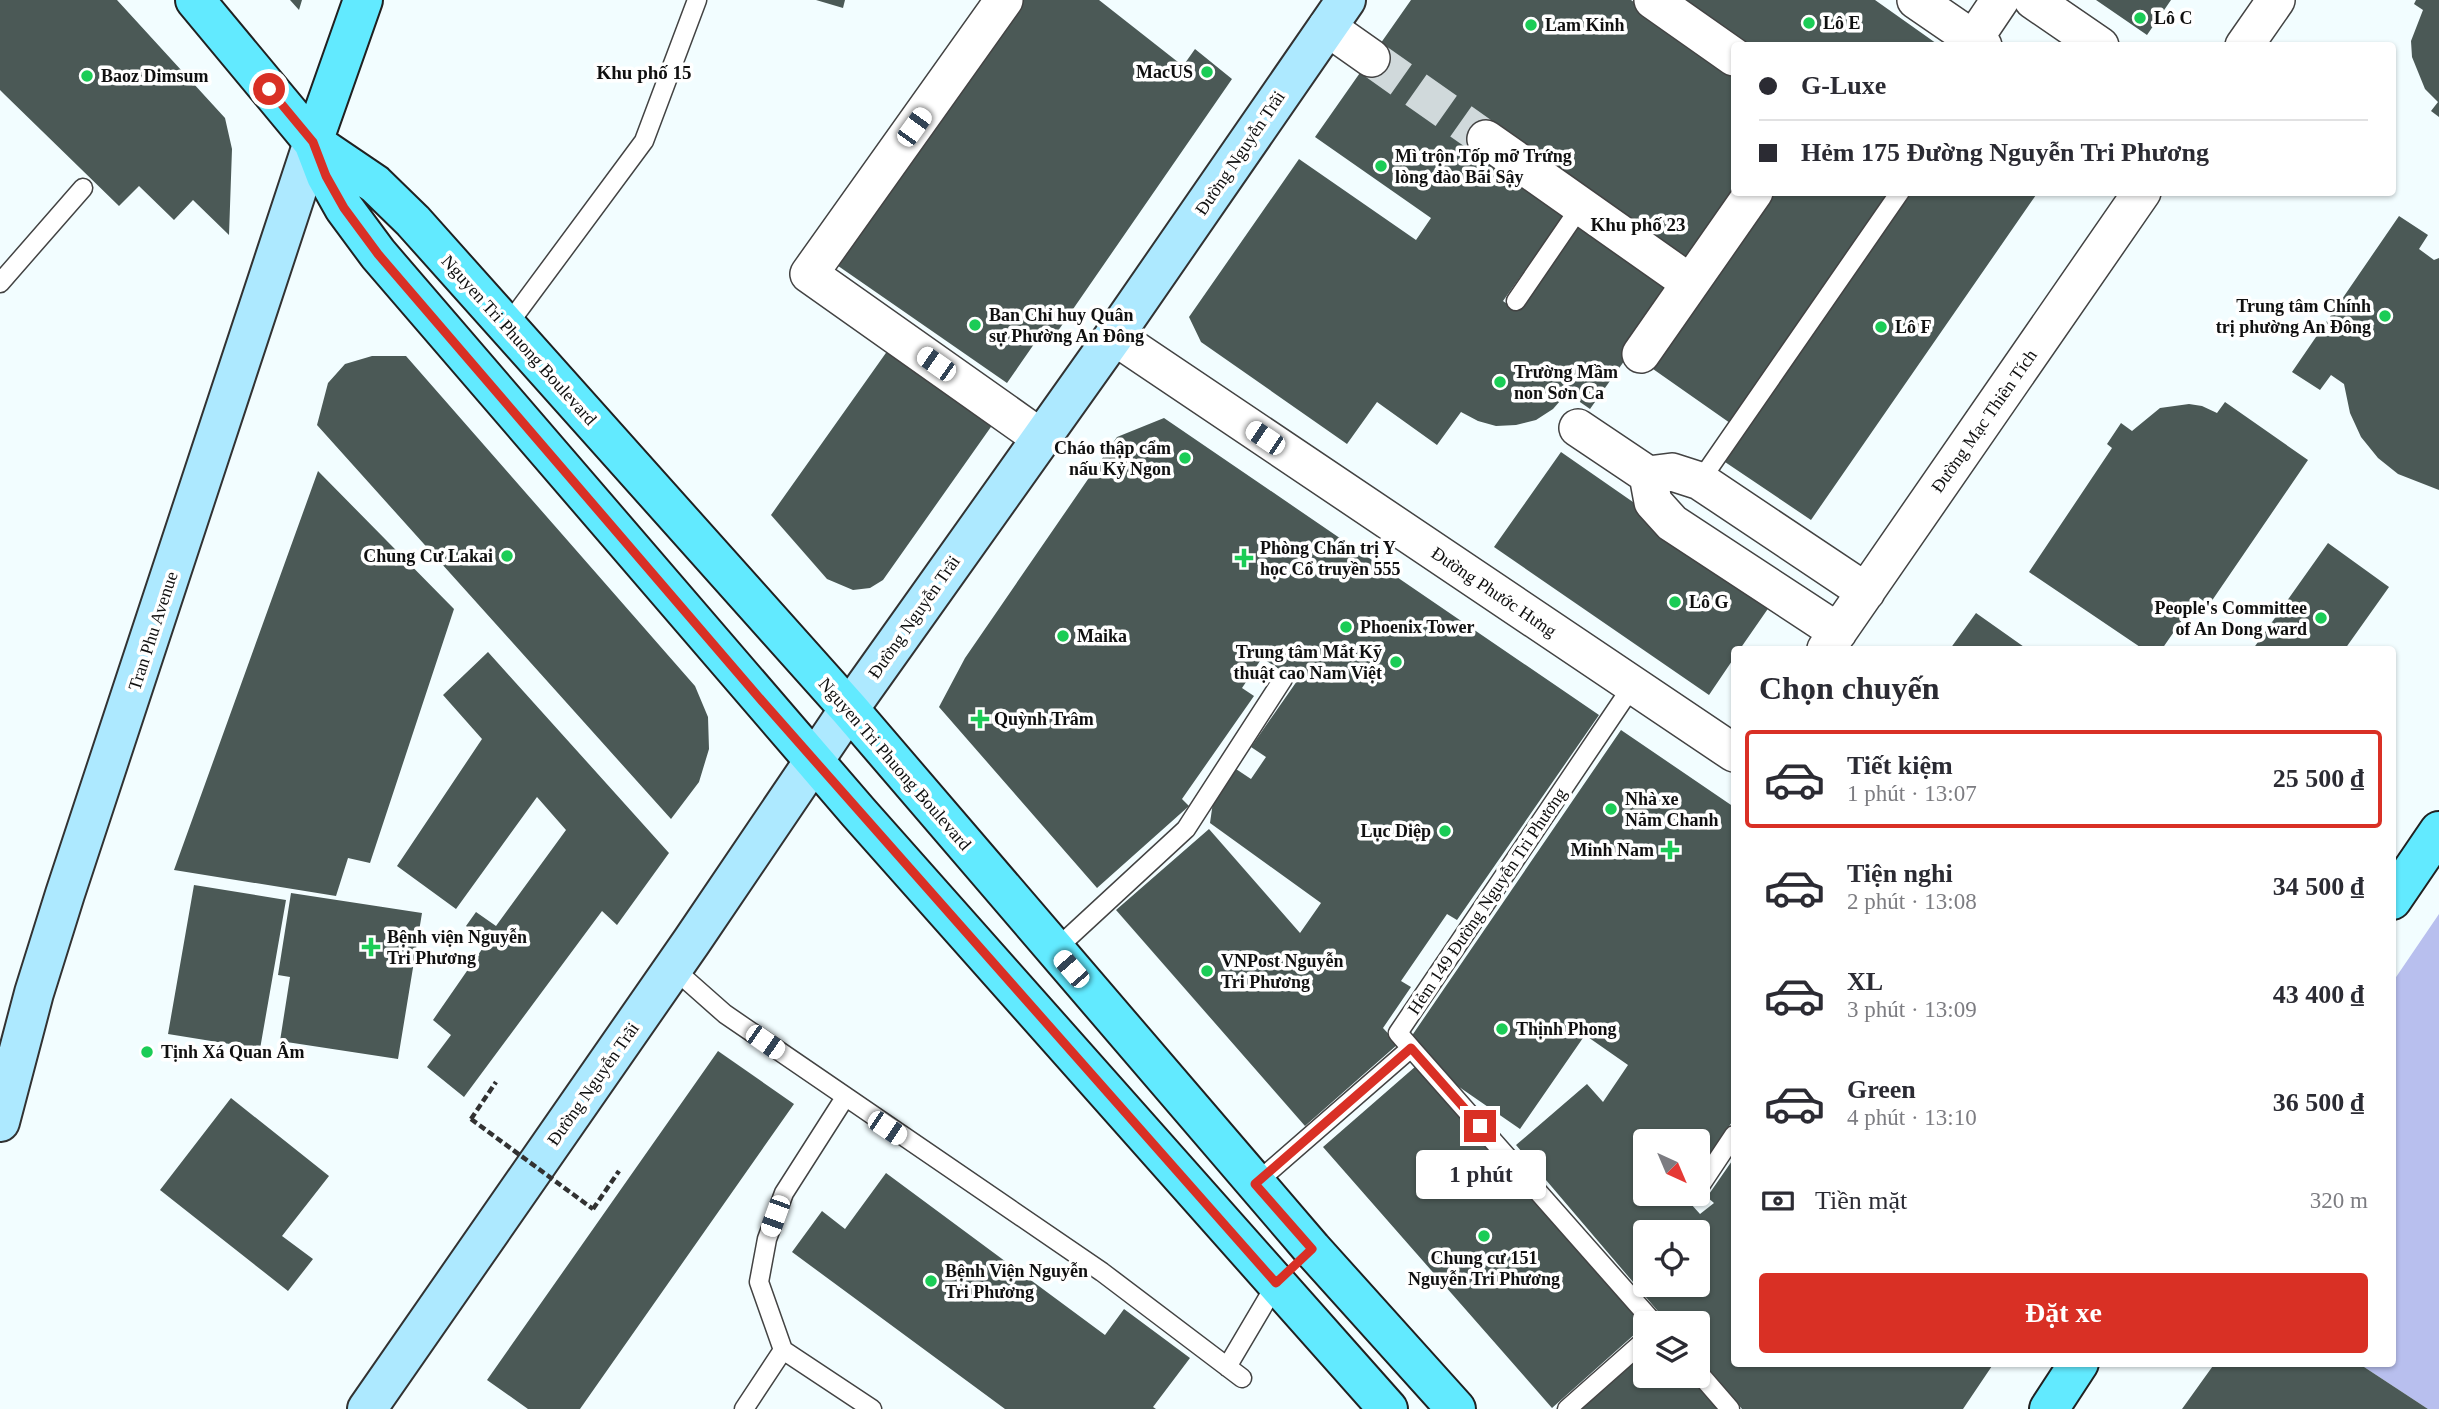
<!DOCTYPE html>
<html lang="vi">
<head>
<meta charset="utf-8">
<style>
	:root { --surface:#fff; --page:#f2f2f3; --text:#2b2b33; --muted:#7c7c81; --line:#e1e1e2; --accent:#d93025 }
	body { margin:0; font-family:"Times New Roman",serif; background:var(--page); color:var(--text); height:100vh; display:flex; flex-direction:column; font-size:26px; white-space:nowrap }
	* { box-sizing:border-box; margin:0 }
	p { font-size:23px; color:var(--muted) }
	.icon { flex:none; width:38px; height:38px; fill:none; stroke:currentColor; stroke-width:2; stroke-linecap:round; stroke-linejoin:round }
	.map { position:relative; flex:1; overflow:hidden }
	.drawer { position:absolute; left:1731px; top:646px; width:665px; height:721px; display:flex; flex-direction:column; background:var(--surface); border-radius:7px; box-shadow:0 2px 5px #0004 }
	.drawer>* { flex:none }
	.top-card { position:absolute; left:1731px; top:42px; width:665px; height:154px; border-radius:7px; box-shadow:0 2px 5px #0004; display:grid; align-content:center; height:154px; padding:0 28px; background:var(--surface) }
	.needle { width:46px; rotate:136deg }
	.controls { position:absolute; left:1633px; top:1129px; display:grid; gap:14px }
	.controls a { display:grid; place-items:center; width:77px; height:77px; border-radius:7px; background:var(--surface); box-shadow:0 2px 5px #0004; font-size:35px }
	.end { position:absolute; width:32px; height:32px; margin:-16px; border:9px solid #d93025; background:#fff; box-shadow:0 0 0 4px #fff }
	.from { border-radius:50% }
	.bubble { position:absolute; height:49px; border-radius:7px; background:var(--surface); box-shadow:0 2px 5px #0004; font-size:23px; font-weight:600; line-height:49px; text-align:center }
	.car { position:absolute; width:21px; height:42px; margin:-21px -10px; border-radius:9px; box-shadow:0 0 5px 2px #0007; background:linear-gradient(#fff 24%,#345 0 40%,#fff 0 76%,#345 0 86%,#fff 0) }
	.top-card b { display:flex; align-items:center; gap:24px; height:66px; font-size:26px }
	.top-card b+b { border-top:2px solid var(--line) }
	.top-card i { width:18px; height:18px; background:var(--text) }
	ul { padding:0; list-style:none }
	li { display:flex; align-items:center; gap:21px; height:98px; margin:0 14px 10px; padding:0 14px; border:4px solid transparent; border-radius:7px }
	li div { flex:1 }
	li b { display:block; font-size:26px }
	li em { font-style:normal; font-weight:600 }
	li.selected { border-color:var(--accent) }
	li>.icon { width:63px; height:63px; stroke-width:1.5 }
	h2 { padding:0 28px; font-size:32px; line-height:84px }
	.pay { display:flex; align-items:center; gap:18px; height:77px; padding:0 28px; font-size:26px }
	.pay p { margin-inline-start:auto }
	.button { display:flex; gap:14px; margin-top:auto; padding:14px 28px }
	.button a { flex:1; height:80px; border-radius:7px; background:var(--accent); color:#fff; font-size:28px; font-weight:600; line-height:80px; text-align:center }
	.map>svg:first-child { display:block }
</style>
</head>
<body>
<div class="map">
<svg width="2439" height="1409" viewBox="0 0 2439 1409">
	<rect width="100%" height="100%" fill="#f2fdff"/>
	<path fill="#b8bfee" d="M2439 914V1409H2428L2358 1363H2392V983Z"/>
	<path fill="#4b5956" fill-rule="evenodd" d="M0 0H117L225 118 232 149 229 235 193 200 174 220 139 186 119 206 4 94 0 90Z
		M290 0H302L299 10Z
		M816 0H845L843 8Z
		M1016 0H1099L1183 66 1195 49 1232 79 1051 341 1041 334 1007 383 831 261Z
		M1411 0H1631L1734 72V192L1691 265 1565 214 1503 301 1517 311 1579 224 1674 291 1590 409 1567 393 1553 409 1536 420 1516 425 1496 426 1478 421 1461 412 1437 445 1377 402 1347 444 1201 342 1189 317 1299 159 1416 240 1431 218 1315 137Z
		M1679 0H1875L1940 46H1744Z
		M2096 0H2171L2147 35Z
		M2416 0H2439V117L2431 111 2438 102 2425 89 2412 57 2411 41 2423 10 2414 4Z
		M1762 192H1891L1730 423 1643 362Z
		M1911 192H2038L1811 520 1725 462Z
		M2399 216 2428 235 2419 249 2434 260 2439 258V490L2398 474 2378 458 2361 437 2350 413 2344 384 2331 375 2320 390 2292 372Z
		M888 350 993 424 883 580 870 588 853 590 827 579 771 515Z
		M372 356H406L695 686 708 717 709 749 699 782 671 819 317 425 328 383 345 364Z
		M2225 402 2308 460 2209 605 2198 597 2162 649H2143L2029 572 2112 448 2107 444 2121 423 2132 431 2160 408 2189 404 2202 406 2217 413Z
		M1164 418 1599 715 1457 920 1447 914 1401 981 1411 987 1383 1028 1398 1044 1305 1126 1116 910 1209 829 1300 933 1321 903 1210 823 1213 802 1236 769 1251 779 1266 757 1251 747 1297 681 1262 658 1242 688 1254 696 1182 799 1189 806 1097 888 939 707 965 658 1117 437Z
		M1561 452 1774 600 1740 649H1734V658L1709 695 1494 547Z
		M318 471 454 609 370 863 348 858 336 896 174 870Z
		M2328 543 2389 587 2345 649H2253Z
		M1976 613 2027 649H1950Z
		M488 652 669 853 617 925 602 911 464 1097 427 1067 451 1035 433 1020 487 942 466 926 476 912 496 926 566 830 537 797 456 909 397 866 482 739 443 695Z
		M1621 730 1734 807V1119L1698 1172V1141H1645V1194H1682L1700 1214 1714 1203 1707 1197 1734 1158V1363H1994L1963 1409H1742L1698 1358V1323H1668L1516 1145 1587 1084 1603 1102 1628 1065 1585 1035 1520 1129 1449 1080 1411 1037ZM1645 1232H1698V1284H1645Z
		M194 885 286 900 260 1049 168 1034Z
		M291 893 422 913 398 1059 280 1041 290 977 278 975Z
		M718 1051 794 1104 580 1409H528L487 1380Z
		M1416 1066 1645 1325 1552 1408 1323 1147Z
		M231 1098 329 1176 282 1236 313 1259 288 1291 160 1190Z
		M886 1173 1105 1335 1124 1309 1190 1358 1153 1407 1156 1409H1005L792 1252 822 1211 845 1229Z
		M1645 1353V1376H1689L1719 1409H1582Z
		M2215 1363H2358L2428 1409H2182Z"/>
	<g fill="none" stroke-linecap="round" stroke-linejoin="round">
		<path stroke="#d0d9db" stroke-width="37" stroke-dasharray="37 18" stroke-linecap="butt" d="M1371 58 1486 139"/>
		<defs>
			<path id="service" d="M0 283 83 188
				M1516 301 1581 206
				M507 326 644 141 697 0
				M1700 481 1900 192
				M1055 950 1186 829 1283 679
				M673 968 725 1014 1102 1272 1242 1378
				M1411 1048 1654 1323
				M844 1099 784 1193 767 1239 759 1282 783 1350 872 1409
				M1255 1184 1411 1048 1398 1033 1633 685
				M1698 1189 1734 1135
				M1227 1367 1276 1284
				M1698 1372 1730 1409
				M744 1409 783 1350
				M1567 1409 1645 1340"/>
			<path id="minor" d="M1004 0 809 274 1041 438
				M1653 0 1734 57
				M1916 0 1983 46
				M2033 0 2100 46
				M1327 27 1371 58
				M1969 46 2000 0
				M2244 46 2276 0
				M1486 139 1690 283
				M1114 336 1734 753
				M1641 354 1754 192
				M1578 428 1648 475 1672 472 1700 481 1866 592
				M1648 475 1653 502 1672 523 1838 632
				M1826 649 2142 192"/>
			<path id="secondary" d="M0 1122 34 993 65 894 313 142
				M367 1409 692 941 849 709 1114 336 1346 0"/>
			<path id="primary" d="M195 0 313 142 326 176 344 208 378 254 859 813 1388 1409
				M313 142 375 184 413 221 849 709 1312 1249 1456 1409
				M313 142 363 0
				M2392 900 2439 831
				M2049 1409 2079 1363"/>
		</defs>
		<use href="#service" stroke="#434343" stroke-width="21"/>
		<use href="#minor" stroke="#434343" stroke-width="40"/>
		<use href="#secondary" stroke="#323232" stroke-width="42"/>
		<use href="#primary" stroke="#212121" stroke-width="42"/>
		<path stroke="#323232" stroke-width="4.5" stroke-dasharray="7 3.5" stroke-linecap="butt" d="M471 1119 496 1082
			M593 1209 619 1171"/>
		<use href="#service" stroke="#fff" stroke-width="18"/>
		<use href="#minor" stroke="#fff" stroke-width="37"/>
		<use href="#secondary" stroke="#ade9ff" stroke-width="38"/>
		<use href="#primary" stroke="#62eaff" stroke-width="38"/>
		<path stroke="#323232" stroke-width="4.5" stroke-dasharray="7 3.5" stroke-linecap="butt" d="M471 1119 593 1209"/>
	</g>
	<g fill="none" stroke-linecap="round" stroke-linejoin="round">
		<path stroke="#d93025" stroke-width="9" d="M269 89 313 142 326 176 344 208 378 254 762 701 1276 1283 1312 1249 1255 1184 1411 1048 1480 1126"/>
	</g>
	<g fill="#1bcc56" stroke="#fff" stroke-width="2.5">
		<circle cx="2140" cy="18" r="7"/>
		<circle cx="1809" cy="23" r="7"/>
		<circle cx="1531" cy="25" r="7"/>
		<circle cx="1207" cy="72" r="7"/>
		<circle cx="87" cy="76" r="7"/>
		<circle cx="1381" cy="166" r="7"/>
		<circle cx="2385" cy="316" r="7"/>
		<circle cx="975" cy="325" r="7"/>
		<circle cx="1881" cy="327" r="7"/>
		<circle cx="1500" cy="382" r="7"/>
		<circle cx="1185" cy="458" r="7"/>
		<circle cx="507" cy="556" r="7"/>
		<path d="M1240.5 547.5h7v7h7v7h-7v7h-7v-7h-7v-7h7z"/>
		<circle cx="1675" cy="602" r="7"/>
		<circle cx="2321" cy="618" r="7"/>
		<circle cx="1346" cy="627" r="7"/>
		<circle cx="1063" cy="636" r="7"/>
		<circle cx="1396" cy="662" r="7"/>
		<path d="M976.5 708.5h7v7h7v7h-7v7h-7v-7h-7v-7h7z"/>
		<circle cx="1611" cy="809" r="7"/>
		<circle cx="1445" cy="831" r="7"/>
		<path d="M1666.5 839.5h7v7h7v7h-7v7h-7v-7h-7v-7h7z"/>
		<path d="M367.5 936.5h7v7h7v7h-7v7h-7v-7h-7v-7h7z"/>
		<circle cx="1207" cy="971" r="7"/>
		<circle cx="1502" cy="1029" r="7"/>
		<circle cx="147" cy="1052" r="7"/>
		<circle cx="1484" cy="1236" r="7"/>
		<circle cx="931" cy="1281" r="7"/>
	</g>
	<g text-anchor="middle" stroke-width="7" stroke-linejoin="round" paint-order="stroke">
		<g font-size="18" font-weight="bold" fill="#101010" stroke="#fff" text-anchor="start">
			<text x="2154" y="24">Lô C</text>
			<text x="1823" y="29">Lô E</text>
			<text x="1545" y="31">Lam Kinh</text>
			<text x="1193" y="78" text-anchor="end">MacUS</text>
			<text x="101" y="82">Baoz Dimsum</text>
			<text x="1395" y="162">Mì trộn Tốp mỡ Trứng<tspan x="1395" dy="21">lòng đào Bãi Sậy</tspan></text>
			<text x="2371" y="312" text-anchor="end">Trung tâm Chính<tspan x="2371" dy="21">trị phường An Đông</tspan></text>
			<text x="989" y="321">Ban Chỉ huy Quân<tspan x="989" dy="21">sự Phường An Đông</tspan></text>
			<text x="1895" y="333">Lô F</text>
			<text x="1514" y="378">Trường Mầm<tspan x="1514" dy="21">non Sơn Ca</tspan></text>
			<text x="1171" y="454" text-anchor="end">Cháo thập cẩm<tspan x="1171" dy="21">nấu Kỷ Ngon</tspan></text>
			<text x="1260" y="554">Phòng Chẩn trị Y<tspan x="1260" dy="21">học Cổ truyền 555</tspan></text>
			<text x="493" y="562" text-anchor="end">Chung Cư Lakai</text>
			<text x="1689" y="608">Lô G</text>
			<text x="2307" y="614" text-anchor="end">People's Committee<tspan x="2307" dy="21">of An Dong ward</tspan></text>
			<text x="1360" y="633">Phoenix Tower</text>
			<text x="1077" y="642">Maika</text>
			<text x="1382" y="658" text-anchor="end">Trung tâm Mắt Kỹ<tspan x="1382" dy="21">thuật cao Nam Việt</tspan></text>
			<text x="994" y="725">Quỳnh Trâm</text>
			<text x="1625" y="805">Nhà xe<tspan x="1625" dy="21">Năm Chanh</tspan></text>
			<text x="1431" y="837" text-anchor="end">Lục Diệp</text>
			<text x="1654" y="856" text-anchor="end">Minh Nam</text>
			<text x="387" y="943">Bệnh viện Nguyễn<tspan x="387" dy="21">Tri Phương</tspan></text>
			<text x="1221" y="967">VNPost Nguyễn<tspan x="1221" dy="21">Tri Phương</tspan></text>
			<text x="1516" y="1035">Thịnh Phong</text>
			<text x="161" y="1058">Tịnh Xá Quan Âm</text>
			<text x="1484" y="1264" text-anchor="middle">Chung cư 151<tspan x="1484" dy="21">Nguyễn Tri Phương</tspan></text>
			<text x="945" y="1277">Bệnh Viện Nguyễn<tspan x="945" dy="21">Tri Phương</tspan></text>
		</g>
		<g font-size="18" fill="#101010" stroke="#fff">
			<text transform="translate(1240 153) rotate(-56)" y="6">Đường Nguyễn Trãi</text>
			<text transform="translate(519 340) rotate(48)" y="6">Nguyen Tri Phuong Boulevard</text>
			<text transform="translate(1984 421) rotate(-55)" y="6">Đường Mạc Thiên Tích</text>
			<text transform="translate(1494 592) rotate(34)" y="6">Đường Phước Hưng</text>
			<text transform="translate(914 617) rotate(-55)" y="6">Đường Nguyễn Trãi</text>
			<text transform="translate(153 631) rotate(-72)" y="6">Tran Phu Avenue</text>
			<text transform="translate(895 764) rotate(49)" y="6">Nguyen Tri Phuong Boulevard</text>
			<text transform="translate(1487 901) rotate(-56)" y="6">Hẻm 149 Đường Nguyễn Tri Phương</text>
			<text transform="translate(593 1084) rotate(-55)" y="6">Đường Nguyễn Trãi</text>
		</g>
		<g font-size="19" font-weight="bold" fill="#101010" stroke="#fff">
			<text x="644" y="79">Khu phố 15</text>
			<text x="1638" y="231">Khu phố 23</text>
		</g>
	</g>
</svg>
<div class="controls">
<a><svg class="needle" viewBox="-14 -14 28 28"><path d="M0-13l5 13h-10z" fill="#e53935"/><path d="M0 13l5-13h-10z" fill="#7c7c81"/></svg></a>
<a><svg class="icon" aria-label="locate" viewBox="0 0 24 24"><circle cx="12" cy="12" r="6"/><path d="M12 2v4M12 18v4M2 12h4M18 12h4"/></svg></a>
<a><svg class="icon" aria-label="layers" viewBox="0 0 24 24"><path d="M12 4l9 5-9 5-9-5zM3 14l9 5 9-5"/></svg></a>
</div>
<i class="end from" style="left:269px;top:89px"></i>
<i class="end" style="left:1480px;top:1126px"></i>
<div class="bubble" style="left:1416px;top:1150px;width:130px">1 phút</div>
<i class="car" style="left:914px;top:127px;rotate:36deg"></i>
<i class="car" style="left:936px;top:364px;rotate:305deg"></i>
<i class="car" style="left:1265px;top:438px;rotate:304deg"></i>
<i class="car" style="left:1071px;top:969px;rotate:319deg"></i>
<i class="car" style="left:765px;top:1042px;rotate:125deg"></i>
<i class="car" style="left:887px;top:1128px;rotate:124deg"></i>
<i class="car" style="left:775px;top:1216px;rotate:200deg"></i>
<div class="top-card">
<b><i class="from"></i>G-Luxe</b>
<b><i></i>Hẻm 175 Đường Nguyễn Tri Phương</b>
</div>
<section class="drawer">
<h2>Chọn chuyến</h2>
<ul>
<li class="selected"><svg class="icon" aria-label="car" viewBox="0 0 24 24"><path d="M5 17H2v-5l4-1 3-4h7l3 4 3 1v5h-3M9 17h6M6 11h13"/><circle cx="7" cy="17" r="2"/><circle cx="17" cy="17" r="2"/></svg><div><b>Tiết kiệm</b><p>1 phút · 13:07</p></div><em>25 500 ₫</em></li>
<li><svg class="icon" aria-label="car" viewBox="0 0 24 24"><path d="M5 17H2v-5l4-1 3-4h7l3 4 3 1v5h-3M9 17h6M6 11h13"/><circle cx="7" cy="17" r="2"/><circle cx="17" cy="17" r="2"/></svg><div><b>Tiện nghi</b><p>2 phút · 13:08</p></div><em>34 500 ₫</em></li>
<li><svg class="icon" aria-label="car" viewBox="0 0 24 24"><path d="M5 17H2v-5l4-1 3-4h7l3 4 3 1v5h-3M9 17h6M6 11h13"/><circle cx="7" cy="17" r="2"/><circle cx="17" cy="17" r="2"/></svg><div><b>XL</b><p>3 phút · 13:09</p></div><em>43 400 ₫</em></li>
<li><svg class="icon" aria-label="car" viewBox="0 0 24 24"><path d="M5 17H2v-5l4-1 3-4h7l3 4 3 1v5h-3M9 17h6M6 11h13"/><circle cx="7" cy="17" r="2"/><circle cx="17" cy="17" r="2"/></svg><div><b>Green</b><p>4 phút · 13:10</p></div><em>36 500 ₫</em></li>
</ul>
<div class="pay"><svg class="icon" aria-label="cash" viewBox="0 0 24 24"><path d="M3 7h18v10H3z"/><circle cx="12" cy="12" r="2"/></svg>Tiền mặt<p>320 m</p></div>
<div class="button"><a>Đặt xe</a></div>
</section>
</div>
</body>
</html>
